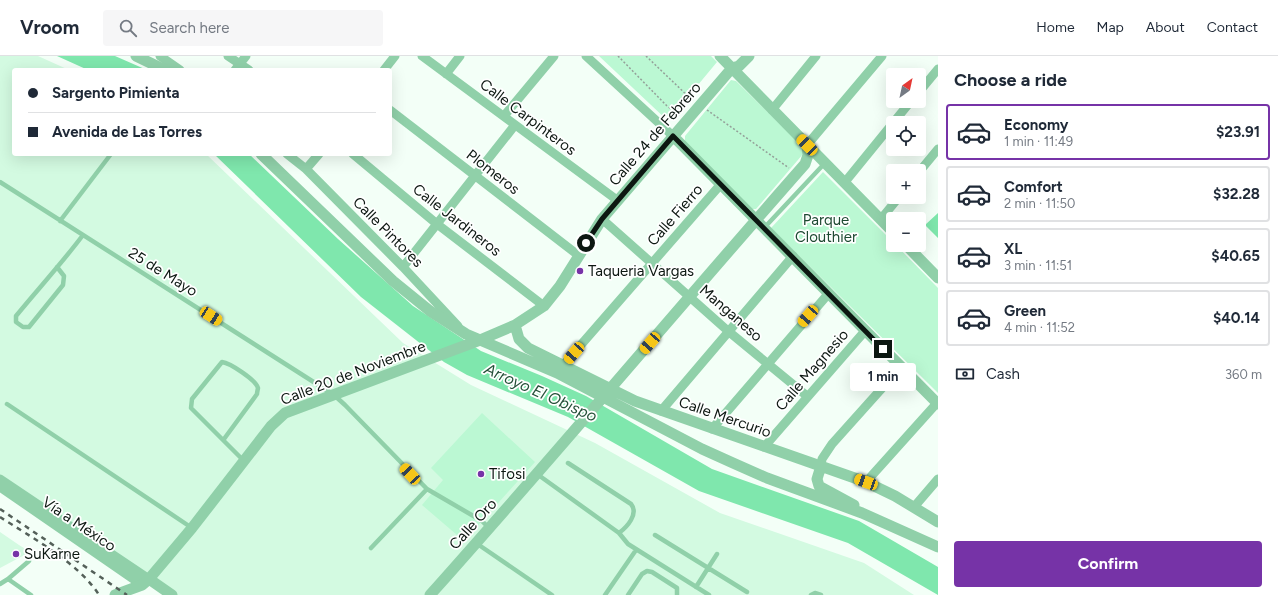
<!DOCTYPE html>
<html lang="en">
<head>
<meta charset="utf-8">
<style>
	:root { --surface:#fff; --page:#f6f6f7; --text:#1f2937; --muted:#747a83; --line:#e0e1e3; --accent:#7633a7 }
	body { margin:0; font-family:Figtree,sans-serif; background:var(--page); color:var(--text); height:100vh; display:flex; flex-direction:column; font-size:15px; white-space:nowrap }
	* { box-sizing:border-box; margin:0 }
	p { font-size:13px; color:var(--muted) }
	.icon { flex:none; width:22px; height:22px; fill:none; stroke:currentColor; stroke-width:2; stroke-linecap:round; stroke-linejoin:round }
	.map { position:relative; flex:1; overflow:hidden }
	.panel { display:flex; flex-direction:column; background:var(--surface); width:340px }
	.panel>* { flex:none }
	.banner { position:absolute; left:12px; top:12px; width:380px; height:88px; border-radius:4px; box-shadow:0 4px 16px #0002; display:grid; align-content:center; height:88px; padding:0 16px; background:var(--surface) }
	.needle { width:26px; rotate:33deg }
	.tools { position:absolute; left:886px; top:12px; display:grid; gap:8px }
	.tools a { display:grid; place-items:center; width:40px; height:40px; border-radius:4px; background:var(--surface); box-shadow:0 4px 16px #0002; font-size:20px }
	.end { position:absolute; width:18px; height:18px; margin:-9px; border:5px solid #0c1711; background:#fff; box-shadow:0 0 0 2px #fff }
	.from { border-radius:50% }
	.bubble { position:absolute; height:28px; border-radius:4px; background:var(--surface); box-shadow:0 4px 16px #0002; font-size:13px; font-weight:700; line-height:28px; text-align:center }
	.car { position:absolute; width:12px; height:24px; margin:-12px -6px; border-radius:5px; box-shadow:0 0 3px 1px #0007; background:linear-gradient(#f5c518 24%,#345 0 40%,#f5c518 0 76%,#345 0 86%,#f5c518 0) }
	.banner b { display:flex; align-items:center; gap:14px; height:38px; font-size:15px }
	.banner b+b { border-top:1px solid var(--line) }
	.banner i { width:10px; height:10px; background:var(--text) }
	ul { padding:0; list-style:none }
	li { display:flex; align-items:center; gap:12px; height:56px; margin:0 8px 6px; padding:0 8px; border:2px solid var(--line); border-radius:4px }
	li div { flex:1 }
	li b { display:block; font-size:15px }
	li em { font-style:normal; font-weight:700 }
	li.active { border-color:var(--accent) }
	li>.icon { width:36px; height:36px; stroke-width:1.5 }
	h2 { padding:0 16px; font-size:18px; line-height:48px }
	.pay { display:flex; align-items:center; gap:10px; height:44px; padding:0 16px; font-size:15px }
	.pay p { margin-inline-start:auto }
	.primary-button { display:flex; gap:8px; margin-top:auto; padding:8px 16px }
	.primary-button a { flex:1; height:46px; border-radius:4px; background:var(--accent); color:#fff; font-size:16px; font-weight:700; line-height:46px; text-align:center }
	header { display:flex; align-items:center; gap:24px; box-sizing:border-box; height:56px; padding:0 20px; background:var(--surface); border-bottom:1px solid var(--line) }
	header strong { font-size:19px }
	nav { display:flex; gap:22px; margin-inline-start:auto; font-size:14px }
	.search { width:280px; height:36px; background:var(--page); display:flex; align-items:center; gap:10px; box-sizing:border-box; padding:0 14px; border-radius:4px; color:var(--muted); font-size:15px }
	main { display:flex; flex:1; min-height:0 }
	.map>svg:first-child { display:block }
</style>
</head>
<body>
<header>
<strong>Vroom</strong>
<div class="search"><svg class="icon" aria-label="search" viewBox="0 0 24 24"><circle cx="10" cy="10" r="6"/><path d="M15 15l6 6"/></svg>Search here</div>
<nav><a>Home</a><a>Map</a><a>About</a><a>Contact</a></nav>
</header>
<main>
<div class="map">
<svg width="938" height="539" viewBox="0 0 938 539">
	<rect width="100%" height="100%" fill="#f3fff7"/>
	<path fill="#d3fae1" d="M0 0H38L69 14H14V98H206L403 287 471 329 595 387 720 457 864 507 914 539H176L0 419Z
		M0 476 19 489 30 496 0 512Z"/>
	<path fill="#bbf8d3" d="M599 0H711L717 6 668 65Z
		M731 24 736 25 803 91V98L756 153H751L685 86V80Z
		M823 116 893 186V189H896L938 232V337L771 172Z
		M482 357 535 406 464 485 422 449 443 424 431 412Z"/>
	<path fill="#7fe7ad" d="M57 0H115L147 14H88Z
		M214 98H249L338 183 413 250 481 295 542 320 586 340 712 413 859 465 938 511V539L848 487 699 435 568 361 467 319 444 306 361 241Z
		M938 157V182L925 169Z"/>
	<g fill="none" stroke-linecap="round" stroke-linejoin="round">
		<path stroke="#94a099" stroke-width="1.5" stroke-dasharray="2 2" stroke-linecap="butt" d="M618 0 667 50 680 59
			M646 0 692 44
			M707 54 789 112"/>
		<path stroke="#90d0a9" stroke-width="4.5" d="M0 126 334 339 345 349 427 433 371 492
			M60 165 111 98
			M764 172 824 108
			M57 211 64 220 63 229 29 271H23L16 266V260C38 233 62 207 83 179
			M7 348 192 472
			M224 383 257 338C257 337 258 332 258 332 256 324 230 307 222 306L192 343 191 352 243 404
			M568 407 631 448C639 458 627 471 619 477
			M537 418 619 477 628 488 709 539
			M427 433 482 465 489 472
			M655 479 747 536
			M476 487 552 539
			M8 523 29 505
			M0 528 8 523 31 539
			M696 531 717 498
			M605 539 636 494
			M628 539 642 518 647 515 652 516 677 532V539
			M811 539 815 537 821 539"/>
		<path stroke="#90d0a9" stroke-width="9" d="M160 0 180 14
			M228 0 249 14
			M422 0 617 144
			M586 0 673 80
			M235 14 246 0
			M384 14 395 0
			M446 18 460 0
			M919 36 938 13
			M390 54 578 199
			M772 54 816 0
			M504 60 554 0
			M893 67 911 45
			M807 89 882 0
			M287 98 306 113 403 211 458 270
			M353 98 437 168 544 250
			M306 113 319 98
			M919 116 938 93
			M845 126 893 67
			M602 163 728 275 807 340
			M881 163 899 141
			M403 211 515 69
			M559 314 721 128
			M661 355 793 200
			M712 373 829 237
			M764 391 865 275
			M821 410 822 403 832 388 901 311
			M0 423 149 523
			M866 426 937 347
			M0 431 142 529
			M914 451 938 423"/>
		<path stroke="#90d0a9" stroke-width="11" d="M136 0 165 14
			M720 0 893 176
			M732 12 739 10 749 0
			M673 80 938 348
			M261 98 393 225 430 255 466 278 557 317 702 393 733 407 767 422 862 457 938 491
			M906 189 938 222
			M515 269 519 283 528 292 635 345 866 426 895 440 938 466
			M821 410 817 423 819 430 854 449
			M149 523 172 539
			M115 539 142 529 149 523 192 472 271 370 285 357 480 284 515 269 544 250 560 230 602 163 732 12
			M430 539C557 397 679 251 805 108L808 99 807 89"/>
		<path stroke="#546059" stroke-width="2.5" stroke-dasharray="5 5" stroke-linecap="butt" d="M0 453 127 539
			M0 461C31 481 80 508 99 539"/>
	</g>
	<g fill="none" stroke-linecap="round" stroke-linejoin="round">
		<path stroke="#0c1711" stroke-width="5" d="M586 187 602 163 673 80 883 293"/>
	</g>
	<g fill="#7633a7" stroke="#fff" stroke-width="1.5">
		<circle cx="580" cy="215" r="4"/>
		<circle cx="481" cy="418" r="4"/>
		<circle cx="16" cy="498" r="4"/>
	</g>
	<g text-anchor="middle" stroke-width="3.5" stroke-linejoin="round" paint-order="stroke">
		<g font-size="15" fill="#0c1711" stroke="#fff">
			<text transform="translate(528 61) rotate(37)" y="5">Calle Carpinteros</text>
			<text transform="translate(655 78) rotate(-49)" y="5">Calle 24 de Febrero</text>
			<text transform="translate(493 116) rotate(38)" y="5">Plomeros</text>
			<text transform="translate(675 159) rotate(-49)" y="5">Calle Fierro</text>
			<text transform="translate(457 164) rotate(38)" y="5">Calle Jardineros</text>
			<text transform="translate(388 176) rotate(45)" y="5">Calle Pintores</text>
			<text transform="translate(163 216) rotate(32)" y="5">25 de Mayo</text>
			<text transform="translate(731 257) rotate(41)" y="5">Manganeso</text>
			<text transform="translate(812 314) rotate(-49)" y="5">Calle Magnesio</text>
			<text transform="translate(353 317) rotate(-21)" y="5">Calle 20 de Noviembre</text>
			<text transform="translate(725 361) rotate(19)" y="5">Calle Mercurio</text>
			<text transform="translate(79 468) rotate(34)" y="5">Vía a México</text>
			<text transform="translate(473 468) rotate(-48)" y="5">Calle Oro</text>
		</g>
		<g font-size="15" fill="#1e4a32" stroke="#fff">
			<text x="826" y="169">Parque<tspan x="826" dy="17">Clouthier</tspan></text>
		</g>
		<g font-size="15" fill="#0c1711" stroke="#fff" text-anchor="start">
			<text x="588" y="220">Taqueria Vargas</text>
			<text x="489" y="423">Tifosi</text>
			<text x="24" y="503">SuKarne</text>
		</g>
		<g font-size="16" font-style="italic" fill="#255039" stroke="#fff">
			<text transform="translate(541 336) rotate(24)" y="6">Arroyo El Obispo</text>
		</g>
	</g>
</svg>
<div class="tools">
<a><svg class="needle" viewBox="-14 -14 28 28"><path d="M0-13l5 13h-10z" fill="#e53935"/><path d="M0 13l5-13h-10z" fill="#747a83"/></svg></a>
<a><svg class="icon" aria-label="locate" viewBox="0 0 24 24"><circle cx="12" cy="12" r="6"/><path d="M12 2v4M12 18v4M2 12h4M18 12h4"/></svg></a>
<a>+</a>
<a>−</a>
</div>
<i class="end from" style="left:586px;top:187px"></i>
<i class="end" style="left:883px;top:293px"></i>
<div class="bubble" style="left:850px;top:307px;width:66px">1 min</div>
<i class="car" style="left:807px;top:89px;rotate:315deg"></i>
<i class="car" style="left:211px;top:260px;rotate:123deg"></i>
<i class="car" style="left:808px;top:260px;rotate:221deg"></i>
<i class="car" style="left:650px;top:287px;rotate:221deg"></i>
<i class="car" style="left:574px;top:297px;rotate:221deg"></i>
<i class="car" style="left:410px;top:418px;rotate:317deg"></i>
<i class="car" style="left:866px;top:426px;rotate:290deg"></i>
<div class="banner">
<b><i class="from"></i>Sargento Pimienta</b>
<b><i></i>Avenida de Las Torres</b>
</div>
</div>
<section class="panel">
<h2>Choose a ride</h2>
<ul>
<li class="active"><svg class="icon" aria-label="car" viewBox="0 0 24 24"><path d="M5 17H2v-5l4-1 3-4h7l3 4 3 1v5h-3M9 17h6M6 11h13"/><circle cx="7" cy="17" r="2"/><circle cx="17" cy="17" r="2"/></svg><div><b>Economy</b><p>1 min · 11:49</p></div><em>$23.91</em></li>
<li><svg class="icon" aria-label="car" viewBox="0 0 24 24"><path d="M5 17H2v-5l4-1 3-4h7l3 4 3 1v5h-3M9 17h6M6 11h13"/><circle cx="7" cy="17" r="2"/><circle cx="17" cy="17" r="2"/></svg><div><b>Comfort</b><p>2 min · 11:50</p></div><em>$32.28</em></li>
<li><svg class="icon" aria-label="car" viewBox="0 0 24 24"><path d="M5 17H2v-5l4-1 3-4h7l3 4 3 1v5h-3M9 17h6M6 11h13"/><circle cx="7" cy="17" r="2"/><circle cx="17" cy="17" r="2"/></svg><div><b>XL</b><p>3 min · 11:51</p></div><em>$40.65</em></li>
<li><svg class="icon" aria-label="car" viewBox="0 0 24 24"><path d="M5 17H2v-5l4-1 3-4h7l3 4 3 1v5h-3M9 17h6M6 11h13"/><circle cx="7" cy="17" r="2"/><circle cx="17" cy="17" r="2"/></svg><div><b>Green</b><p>4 min · 11:52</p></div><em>$40.14</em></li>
</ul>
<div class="pay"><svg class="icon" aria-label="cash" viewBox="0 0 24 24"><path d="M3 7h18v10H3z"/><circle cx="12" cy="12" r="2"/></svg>Cash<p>360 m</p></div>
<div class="primary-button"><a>Confirm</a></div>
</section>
</main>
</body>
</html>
